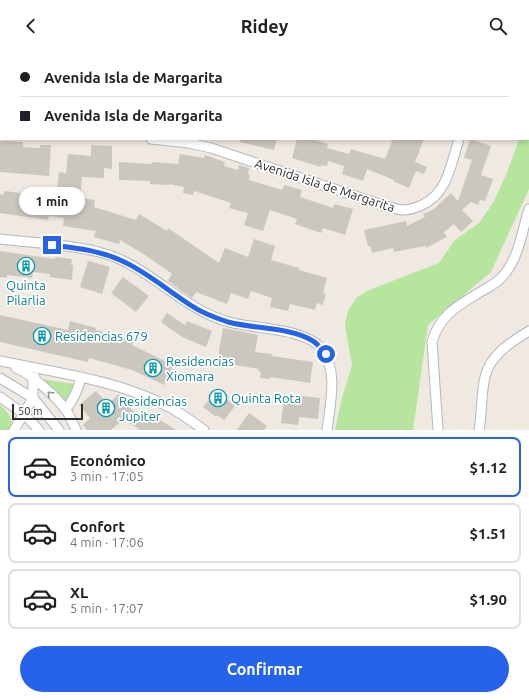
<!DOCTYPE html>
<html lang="es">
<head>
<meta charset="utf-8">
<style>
	:root { --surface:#fff; --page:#f6f6f6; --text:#202124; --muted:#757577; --line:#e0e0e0; --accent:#2563eb }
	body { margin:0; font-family:Ubuntu,sans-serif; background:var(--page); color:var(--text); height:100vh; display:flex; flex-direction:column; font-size:15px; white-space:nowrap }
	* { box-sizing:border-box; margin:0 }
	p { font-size:13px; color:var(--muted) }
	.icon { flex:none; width:22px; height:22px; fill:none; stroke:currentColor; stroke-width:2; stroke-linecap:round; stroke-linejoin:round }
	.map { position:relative; height:378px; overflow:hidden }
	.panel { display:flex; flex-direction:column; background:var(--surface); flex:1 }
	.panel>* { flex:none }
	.guide { position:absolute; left:0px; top:0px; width:529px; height:88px; box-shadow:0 2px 6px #0003; display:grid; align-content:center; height:88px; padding:0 20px; background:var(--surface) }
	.scale { position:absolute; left:12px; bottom:10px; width:71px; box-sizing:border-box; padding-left:4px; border:2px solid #2e2e2e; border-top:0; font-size:11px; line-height:14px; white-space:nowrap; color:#2e2e2e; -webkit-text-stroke:3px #fff; paint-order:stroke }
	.end { position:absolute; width:18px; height:18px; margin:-9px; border:5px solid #2563eb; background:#fff; box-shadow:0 0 0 2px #fff }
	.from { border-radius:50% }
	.bubble { position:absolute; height:28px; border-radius:14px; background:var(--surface); box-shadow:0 2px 6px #0003; font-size:13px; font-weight:600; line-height:28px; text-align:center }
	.guide b { display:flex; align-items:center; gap:14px; height:38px; font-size:15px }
	.guide b+b { border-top:1px solid var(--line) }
	.guide i { width:10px; height:10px; background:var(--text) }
	ul { padding:7px 0 0; list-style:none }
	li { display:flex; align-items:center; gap:12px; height:60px; margin:0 8px 6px; padding:0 12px; border:2px solid var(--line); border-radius:8px }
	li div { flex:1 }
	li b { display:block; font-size:15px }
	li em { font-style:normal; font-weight:600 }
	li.active { border-color:var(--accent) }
	li>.icon { width:36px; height:36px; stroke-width:1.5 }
	.primary-button { display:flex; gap:8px; margin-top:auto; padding:8px 20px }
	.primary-button a { flex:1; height:46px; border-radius:24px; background:var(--accent); color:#fff; font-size:16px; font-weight:600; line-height:46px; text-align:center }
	header { display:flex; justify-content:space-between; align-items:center; height:52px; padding:0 20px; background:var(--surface); font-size:18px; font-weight:600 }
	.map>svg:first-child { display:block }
</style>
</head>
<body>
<header><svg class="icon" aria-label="back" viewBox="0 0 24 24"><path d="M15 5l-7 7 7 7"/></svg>Ridey<svg class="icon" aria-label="search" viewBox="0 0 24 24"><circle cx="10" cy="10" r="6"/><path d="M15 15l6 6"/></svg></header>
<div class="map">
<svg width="529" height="378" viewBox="0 0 529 378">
	<rect width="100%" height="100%" fill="#efe9e1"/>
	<path fill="#b6e59e" d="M529 56V137L491 220 428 273 413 378H335L342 346 352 313 345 273 348 259 356 246 369 238 439 211 455 188 479 171 493 151 507 121 519 87H528Z
		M41 327 74 332 65 351Z
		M0 353C9 360 13 367 11 378H0Z"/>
	<path fill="#cbc7bf" d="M240 87H277L274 98 240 90Z
		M297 87H312L328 92 327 96 349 102 351 97 385 107 393 87H424L415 110 427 115 424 122 416 119 409 136 393 129 394 128 367 117 363 129 342 122 344 114 328 109 327 114 321 113V115L292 106Z
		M470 87 491 94 481 123 493 127 485 149 480 148 478 153 471 150 462 158 473 169 461 180 454 172 444 180 447 185 426 196 425 194 394 200 393 196 372 201 370 194H368L364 178 406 169 407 174 425 165 423 162 434 157 451 141 458 149 472 108 464 106Z
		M0 89 23 90V95L40 96V93H51L49 124 0 120Z
		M91 93 112 94V117L104 116V126L82 125 80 146 95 148 94 155 136 168 139 162 167 179 168 176 219 211 225 196 248 205 254 187 275 194 271 208 299 216V218L327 226 323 241 326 242 323 253 317 251 315 258 290 252 288 259 270 255 272 246 251 239 248 247 231 241 227 252 196 240 192 246 168 229 172 222 171 221 142 201 120 188 119 192 94 185 96 179 63 174 64 166 49 164 48 168 0 161V142L3 143 4 139 56 145 59 120 66 121 68 102 91 104Z
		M180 102 204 106 205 103 225 110 224 114 238 118 239 113 249 116 248 122 250 123 249 128 282 138 284 133 302 138 300 145 333 156 334 152 353 157 345 183 323 176 321 181 295 172 297 167 270 158 263 179 244 173 248 161 229 156 231 151 194 139 193 143 183 141 184 135 169 132V133L150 132V129L119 128V110L152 112V110L178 112Z
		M0 199 55 207V205L72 207 71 213H73L72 228 50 225V222L33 220 32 226 7 223V226L0 225Z
		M88 209 110 215 102 242 80 235Z
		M123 225 149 244 136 260 111 241Z
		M167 261 185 273 187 269 212 279 206 295 182 285 161 270Z
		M0 263 68 278 70 269 96 276V278L133 289 132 293 173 313 164 333 132 318 89 306 88 310 0 290Z
		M223 276 258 283 255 300 272 302V304L313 310 310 331 270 325V327L260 326 261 320 258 319 259 317 217 310Z
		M96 339 108 352 119 342 138 365 143 357 176 378H140L124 367 111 378H87L83 373 90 366 79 353Z
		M217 339 235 354 224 368 217 363 216 365 203 355Z
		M293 343 320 346 318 367 299 365 298 373 281 371 284 347 293 348Z
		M249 361 267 374 264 378H237Z"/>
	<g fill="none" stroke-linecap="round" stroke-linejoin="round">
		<defs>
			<path id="minor" d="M341 0 344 1
				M485 1V0
				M0 76H1
				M151 87 189 91 211 96 385 154C391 155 396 157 401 158 408 158 416 156 422 153 448 141 451 112 459 87
				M0 187C33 191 67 192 99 200 148 212 181 257 229 270 254 277 304 276 321 296 339 318 330 352 327 378
				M0 309C58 321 118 328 171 356 182 362 193 370 204 378
				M16 316C31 322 56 344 66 358 70 364 73 372 76 378
				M0 326 33 346 59 378
				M0 345 24 362 39 378
				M65 358C74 348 78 338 81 325
				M14 378 33 346V327L35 325
				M438 378 432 290C440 262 459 253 482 239 489 235 497 231 502 225 519 207 522 179 529 157
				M479 378C482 361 481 342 485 325 490 303 511 290 529 279"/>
		</defs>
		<use href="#minor" stroke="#b4b7c1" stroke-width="11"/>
		<use href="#minor" stroke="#fff" stroke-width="9"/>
	</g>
	<defs><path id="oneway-chevron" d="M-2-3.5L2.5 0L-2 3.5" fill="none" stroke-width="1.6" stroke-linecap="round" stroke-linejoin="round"/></defs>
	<use stroke="#969696" href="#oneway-chevron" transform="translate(50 342) rotate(-136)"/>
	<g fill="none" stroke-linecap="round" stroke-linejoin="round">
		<path stroke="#2563eb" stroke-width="5" d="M52 193C75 196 98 198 120 208 146 219 168 239 192 254 202 261 216 266 228 270 253 277 291 275 313 289 318 292 322 298 326 302"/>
	</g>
	<defs>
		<symbol id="building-ring" viewBox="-11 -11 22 22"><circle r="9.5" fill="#fff" stroke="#0f9aa8" stroke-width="1.5"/><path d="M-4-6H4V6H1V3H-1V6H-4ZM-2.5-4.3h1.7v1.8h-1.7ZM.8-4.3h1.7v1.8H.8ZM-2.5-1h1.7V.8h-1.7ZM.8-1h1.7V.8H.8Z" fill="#0f9aa8"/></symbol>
	</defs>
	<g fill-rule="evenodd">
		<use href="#building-ring" x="16" y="204" width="20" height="20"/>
		<use href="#building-ring" x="32" y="274" width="20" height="20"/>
		<use href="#building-ring" x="143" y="306" width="20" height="20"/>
		<use href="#building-ring" x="208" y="336" width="20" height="20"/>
		<use href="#building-ring" x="96" y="346" width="20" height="20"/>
	</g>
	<g text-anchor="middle" stroke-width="3.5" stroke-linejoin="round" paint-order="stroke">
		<g font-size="13" fill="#2e2e2e" stroke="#fff">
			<text transform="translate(325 133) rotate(18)" y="5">Avenida Isla de Margarita</text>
		</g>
		<g font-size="13" fill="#0d838f" stroke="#fff" text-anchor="start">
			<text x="26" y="238" text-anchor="middle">Quinta<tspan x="26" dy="15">Pilarlia</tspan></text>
			<text x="55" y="289">Residencias 679</text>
			<text x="166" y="314">Residencias<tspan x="166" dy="15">Xiomara</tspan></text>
			<text x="231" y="351">Quinta Rota</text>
			<text x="119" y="354">Residencias<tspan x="119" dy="15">Jupiter</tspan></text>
		</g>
	</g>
</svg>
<div class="scale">50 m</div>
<i class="end from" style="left:326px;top:302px"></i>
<i class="end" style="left:52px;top:193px"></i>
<div class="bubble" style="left:19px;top:135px;width:66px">1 min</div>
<div class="guide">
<b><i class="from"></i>Avenida Isla de Margarita</b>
<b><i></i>Avenida Isla de Margarita</b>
</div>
</div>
<section class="panel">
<ul>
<li class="active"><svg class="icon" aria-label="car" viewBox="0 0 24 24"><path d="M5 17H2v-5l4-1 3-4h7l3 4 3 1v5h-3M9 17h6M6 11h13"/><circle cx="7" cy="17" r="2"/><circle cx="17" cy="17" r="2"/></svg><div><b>Económico</b><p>3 min · 17:05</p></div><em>$1.12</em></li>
<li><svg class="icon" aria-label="car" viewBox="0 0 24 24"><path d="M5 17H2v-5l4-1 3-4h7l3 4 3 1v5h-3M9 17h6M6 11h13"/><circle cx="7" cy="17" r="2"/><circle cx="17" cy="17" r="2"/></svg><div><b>Confort</b><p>4 min · 17:06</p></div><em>$1.51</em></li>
<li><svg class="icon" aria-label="car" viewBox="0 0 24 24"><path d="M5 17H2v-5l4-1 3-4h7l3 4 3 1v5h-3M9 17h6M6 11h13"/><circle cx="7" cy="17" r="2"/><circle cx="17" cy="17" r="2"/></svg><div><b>XL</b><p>5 min · 17:07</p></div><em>$1.90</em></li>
</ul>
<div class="primary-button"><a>Confirmar</a></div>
</section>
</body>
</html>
